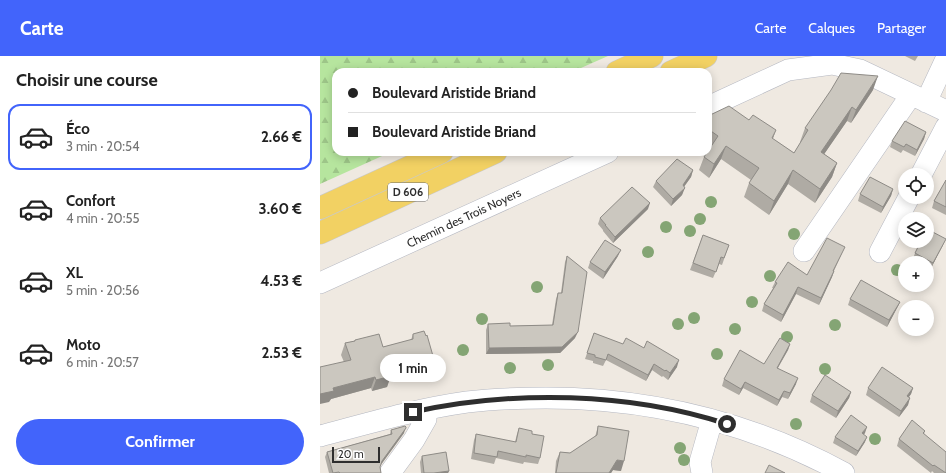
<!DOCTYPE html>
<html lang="fr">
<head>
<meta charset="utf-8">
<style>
	:root { --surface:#fff; --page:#f2f2f2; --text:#222; --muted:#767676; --line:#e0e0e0; --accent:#4264fb }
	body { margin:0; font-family:Cabin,sans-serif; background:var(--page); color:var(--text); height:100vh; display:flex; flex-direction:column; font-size:15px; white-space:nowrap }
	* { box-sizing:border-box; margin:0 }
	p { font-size:13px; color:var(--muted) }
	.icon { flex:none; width:22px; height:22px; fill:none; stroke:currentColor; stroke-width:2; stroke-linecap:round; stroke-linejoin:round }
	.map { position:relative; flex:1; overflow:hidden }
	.side { display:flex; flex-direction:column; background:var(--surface); width:320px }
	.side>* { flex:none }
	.top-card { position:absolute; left:12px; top:12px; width:380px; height:88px; border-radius:12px; box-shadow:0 2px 10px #0003; display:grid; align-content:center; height:88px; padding:0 16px; background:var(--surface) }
	.fabs { position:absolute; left:578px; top:112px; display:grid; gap:8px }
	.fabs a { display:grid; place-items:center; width:36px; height:36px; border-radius:50%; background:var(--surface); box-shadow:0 2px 10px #0003; font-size:20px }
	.scale { position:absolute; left:12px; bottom:10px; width:48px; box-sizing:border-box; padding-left:4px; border:2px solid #2e2e2e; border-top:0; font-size:11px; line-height:14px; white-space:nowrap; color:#2e2e2e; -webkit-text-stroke:3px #fff; paint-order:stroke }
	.end { position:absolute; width:18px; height:18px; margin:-9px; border:5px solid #2e2e2e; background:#fff; box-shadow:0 0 0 2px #fff }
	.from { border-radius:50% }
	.bubble { position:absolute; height:28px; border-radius:14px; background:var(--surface); box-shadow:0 2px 10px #0003; font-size:13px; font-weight:700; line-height:28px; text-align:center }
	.top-card b { display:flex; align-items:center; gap:14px; height:38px; font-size:15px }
	.top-card b+b { border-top:1px solid var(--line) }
	.top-card i { width:10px; height:10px; background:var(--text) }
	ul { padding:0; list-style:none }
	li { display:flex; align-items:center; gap:12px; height:66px; margin:0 8px 6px; padding:0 8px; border:2px solid transparent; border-radius:12px }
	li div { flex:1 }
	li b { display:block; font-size:15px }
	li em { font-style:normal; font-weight:700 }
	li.selected { border-color:var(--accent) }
	li>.icon { width:36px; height:36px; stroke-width:1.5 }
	h2 { padding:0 16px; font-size:18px; line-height:48px }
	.button { display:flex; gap:8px; margin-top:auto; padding:8px 16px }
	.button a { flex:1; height:46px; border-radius:24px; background:var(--accent); color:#fff; font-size:16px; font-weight:700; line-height:46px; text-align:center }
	header { display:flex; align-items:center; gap:24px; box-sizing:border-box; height:56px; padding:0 20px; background:var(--accent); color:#fff }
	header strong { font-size:19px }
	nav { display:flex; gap:22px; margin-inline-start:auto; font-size:14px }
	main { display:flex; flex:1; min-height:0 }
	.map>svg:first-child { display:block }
</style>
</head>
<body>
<header>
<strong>Carte</strong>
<nav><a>Carte</a><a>Calques</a><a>Partager</a></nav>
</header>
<main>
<section class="side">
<h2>Choisir une course</h2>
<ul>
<li class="selected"><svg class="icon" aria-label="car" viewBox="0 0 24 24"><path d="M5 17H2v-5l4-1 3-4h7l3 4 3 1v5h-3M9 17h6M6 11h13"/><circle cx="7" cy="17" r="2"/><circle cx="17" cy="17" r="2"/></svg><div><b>Éco</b><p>3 min · 20:54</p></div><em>2.66 €</em></li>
<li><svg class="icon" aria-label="car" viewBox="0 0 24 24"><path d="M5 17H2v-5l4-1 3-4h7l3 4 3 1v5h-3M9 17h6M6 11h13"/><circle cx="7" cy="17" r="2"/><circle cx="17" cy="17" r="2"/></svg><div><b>Confort</b><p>4 min · 20:55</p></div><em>3.60 €</em></li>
<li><svg class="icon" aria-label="car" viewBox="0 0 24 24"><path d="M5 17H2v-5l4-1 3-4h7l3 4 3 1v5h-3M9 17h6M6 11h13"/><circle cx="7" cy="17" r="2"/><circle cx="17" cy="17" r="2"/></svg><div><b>XL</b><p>5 min · 20:56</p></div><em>4.53 €</em></li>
<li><svg class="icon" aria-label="car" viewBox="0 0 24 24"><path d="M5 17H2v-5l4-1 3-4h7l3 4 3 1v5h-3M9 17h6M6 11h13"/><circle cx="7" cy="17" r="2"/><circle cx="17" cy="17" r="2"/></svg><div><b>Moto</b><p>6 min · 20:57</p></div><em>2.53 €</em></li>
</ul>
<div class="button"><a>Confirmer</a></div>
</section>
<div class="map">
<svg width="626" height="417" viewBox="0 0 626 417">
	<defs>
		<pattern id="forest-firs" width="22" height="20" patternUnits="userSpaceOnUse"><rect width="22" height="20" fill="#b6e59e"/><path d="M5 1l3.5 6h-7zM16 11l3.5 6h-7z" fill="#9dc588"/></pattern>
	</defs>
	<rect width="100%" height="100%" fill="#efe9e1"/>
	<path fill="url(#forest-firs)" d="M0 0H288L252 16H16V96H71L0 128Z"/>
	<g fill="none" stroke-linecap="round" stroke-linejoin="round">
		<defs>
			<path id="minor" d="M606 46 626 3
				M388 51 468 14 512 8 540 14 626 55
				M601 119 626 71
				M484 195 591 39
				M560 196 589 141
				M0 227 288 96
				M0 380C49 367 97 353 147 346 173 343 200 342 226 342 331 342 432 367 524 417
				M70 417 94 384 106 363 104 354
				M382 417 380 406 392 364"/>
			<path id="major" d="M297 16 332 0
				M351 16 386 0
				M0 152 122 96
				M0 177 176 96"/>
		</defs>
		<use href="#minor" stroke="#b4b7c1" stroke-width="22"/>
		<use href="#major" stroke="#c9c9c9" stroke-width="23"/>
		<use href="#minor" stroke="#fff" stroke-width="21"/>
		<use href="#major" stroke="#f2d163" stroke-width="22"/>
	</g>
	<g fill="#84a574">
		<circle cx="391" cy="146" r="6"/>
		<circle cx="380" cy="163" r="6"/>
		<circle cx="346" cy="171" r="6"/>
		<circle cx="370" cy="175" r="6"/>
		<circle cx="474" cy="178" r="6"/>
		<circle cx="328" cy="196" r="6"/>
		<circle cx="577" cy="214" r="6"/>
		<circle cx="450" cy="220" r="6"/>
		<circle cx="217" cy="231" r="6"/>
		<circle cx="432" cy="246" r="6"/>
		<circle cx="374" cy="262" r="6"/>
		<circle cx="162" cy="263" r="6"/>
		<circle cx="358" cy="268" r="6"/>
		<circle cx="515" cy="269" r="6"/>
		<circle cx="415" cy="273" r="6"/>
		<circle cx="467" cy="281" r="6"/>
		<circle cx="143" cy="294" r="6"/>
		<circle cx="397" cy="298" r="6"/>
		<circle cx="228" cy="309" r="6"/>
		<circle cx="190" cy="312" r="6"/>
		<circle cx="505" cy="313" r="6"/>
		<circle cx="476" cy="368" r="6"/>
		<circle cx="555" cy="383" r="6"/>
		<circle cx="360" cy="392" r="6"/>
		<circle cx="364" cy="404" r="6"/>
	</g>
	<path fill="#afaba4" d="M585 0H598L595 5Z
		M553 34 531 67 527 65 504 98 517 107 512 121 495 147 468 128 449 159 424 141 429 127 431 124 401 103 389 122 379 114 384 101 390 92 388 90V60L453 83 474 97 481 86H480L485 72Z
		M606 76 604 83 595 100 583 94 581 97 570 91 572 85Z
		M373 114 371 121 364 131 362 139 351 150 333 131 336 125Z
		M626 124V159L612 152 614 145Z
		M573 133 571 140 561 157 538 145 540 138Z
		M328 153 293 187 283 175V174L278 168 280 162Z
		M383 179 409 189 402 209 399 208 393 222 370 214Z
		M623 189 610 214 607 212V207H599L593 203 595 197Z
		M522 197 514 215 512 221 499 249 476 238 461 266 442 255 444 248 453 232H452L455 226 487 219Z
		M247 200 255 282 240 297 166 298V274L168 268 190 270 232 269 236 243 238 237H241L245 206Z
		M298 200 283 223 268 212 270 206Z
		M530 243 580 246 577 252 567 271 528 249Z
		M274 277 357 311 348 324 343 320 342 321 332 314 326 325 286 304 283 310 273 307V305L265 303Z
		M93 278 113 300 109 311 77 319 76 323 69 325 67 331 52 335 51 332 11 343 9 346 24 306 21 299 25 287 34 285 35 284 63 291 91 284Z
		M470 288 468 294 458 312 476 328 468 343 462 341 457 350 423 332 419 339 402 330 404 323 444 308Z
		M548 332H593L591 338 589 341 588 349 579 361 546 339Z
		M531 336 529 342 516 362 490 346 492 339Z
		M278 370 301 415 293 414 291 417H235L236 405 240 396 250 397 275 381Z
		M199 372 212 378 220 402 218 408 204 406 203 408 176 402 174 408 151 403 154 384 156 378 195 386 197 378Z
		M71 374 84 377 60 410 61 417H9L5 401 7 396 70 378Z
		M605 375 604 378 626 417H614L612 415 611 417 577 390 579 383Z
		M545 377 544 378 545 386 536 400 513 387 515 381Z
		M102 400 129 415 128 417H101L100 406Z"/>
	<path fill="#8e8b86" d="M558 20 553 34 531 67 536 54Z
		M532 51 527 65 496 110 501 96Z
		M456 74 451 88 452 82Z
		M606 76 604 83 595 100 597 94Z
		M406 90 401 103 389 122 394 108Z
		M517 107 512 121 495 147 500 133Z
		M373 114 371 121 360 136 363 129Z
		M473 114 468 128 449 159 454 145Z
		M365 132 362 139 351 150 353 143Z
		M573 133 571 140 561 157 563 151Z
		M330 147 328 153 293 187 295 181Z
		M626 183 623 189 610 214 613 207Z
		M301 194 298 200 283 223 285 216Z
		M514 215 512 221 499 249 501 242Z
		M478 231 476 238 461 266 463 259Z
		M580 246 577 252 567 271 569 264Z
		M258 276 255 282 240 297 166 298 169 292Z
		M470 288 468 294 454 318 457 312Z
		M113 300 109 311 77 319 76 323 69 325 67 331 52 335 56 324 79 308Z
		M359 304 357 311 348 324 350 317Z
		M334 308 332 314 326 325 328 319Z
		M55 321 51 332 11 343 9 346 0 348V338L13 332Z
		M478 322 476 328 468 343 470 337Z
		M425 326 423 332 419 339 421 333Z
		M593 332 591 338 585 346 587 340Z
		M464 335 462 341 457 350 459 344Z
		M531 336 529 342 516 362 518 355Z
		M590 342 588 349 579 361 581 355Z
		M86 371 84 377 60 410 62 405Z
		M547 371 545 377 540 383 542 377Z
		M547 381 545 386 536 400 538 395Z
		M297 404 304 405 301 415 293 414 291 417H289Z
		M129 415 128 417H114Z"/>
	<path fill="#cbc7bf" stroke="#8e8b86" d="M521 17 558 20 536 54 532 51 501 96 517 107 500 133 473 114 454 145 429 127 439 112 406 90 394 108 384 101 387 96H388V95L398 80 388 73V60L409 50 429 64 433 59 456 74 452 82 474 97 488 74 485 72 511 34Z
		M585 65 606 76 597 94 586 88 584 91 572 85Z
		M357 103 373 114 363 129 365 132 353 143 336 125Z
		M550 121 573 133 563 151 540 138Z
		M626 124V151L614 145Z
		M312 131 330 147 295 181 285 169H286L280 162Z
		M607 173 626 183 613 207 595 197 601 185H607Z
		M383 179 409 189 404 202 401 201 396 216 373 207Z
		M507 182 525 191 513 215H514L501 242 478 231 463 259 444 248 457 227 455 226 468 206 487 219Z
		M285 184 301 194 285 216 270 206Z
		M247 200 267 216 258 276 242 291 169 292 168 268 190 267V270L233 269 238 237H242Z
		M541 224 580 246 569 264 530 243Z
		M104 275 106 280 107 279 113 300 79 308 80 312 69 315 71 320 56 324 55 321 13 332 14 335 0 338V311L31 304 25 287 35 285V284L59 278 63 291 93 283V278Z
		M274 277 303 288 306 282 324 292 327 285 359 304 350 317 346 314 345 315 334 308 328 319 288 298 286 304 275 301V299L267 297Z
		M460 282 470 288 457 312 478 322 470 337 464 335 459 344 425 326 421 333 404 323 420 294 444 308Z
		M562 311 593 332 587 340 590 342 581 355 548 332Z
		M505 319 531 336 518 355 492 339Z
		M531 359 547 371 542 377 547 381 538 395 515 381Z
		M592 364 605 375 603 377 626 396V417L614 409 613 410 579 383Z
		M85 370 86 371V372L62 405 60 411 61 417H20L19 416 13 417 7 396 72 378 71 374Z
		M278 370 309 375 304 405 297 404 289 417H236L240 396 250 397 277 379Z
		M199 372 212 375V378L224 380 220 402 206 399V401L178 395 177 401 154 397 156 378 196 386Z
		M126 396 129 415 114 417H104L102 400Z
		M449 409 465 417H445Z"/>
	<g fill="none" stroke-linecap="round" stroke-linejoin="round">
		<path stroke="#2e2e2e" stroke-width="5" d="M93 356C194 334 308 336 407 368"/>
	</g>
	<g text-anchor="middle" stroke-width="3" stroke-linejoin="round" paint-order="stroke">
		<rect fill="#fff" stroke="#6d6d6d" stroke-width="1" x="68" y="127" width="40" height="18" rx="3"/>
		<g font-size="11" font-weight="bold" fill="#2e2e2e">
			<text x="88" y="140">D 606</text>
		</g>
		<g font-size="12" fill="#2e2e2e" stroke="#fff">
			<text transform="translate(144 162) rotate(-25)" y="4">Chemin des Trois Noyers</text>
		</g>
	</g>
</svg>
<div class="fabs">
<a><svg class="icon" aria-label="locate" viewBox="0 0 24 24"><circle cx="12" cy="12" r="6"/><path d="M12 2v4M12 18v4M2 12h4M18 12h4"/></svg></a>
<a><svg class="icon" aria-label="layers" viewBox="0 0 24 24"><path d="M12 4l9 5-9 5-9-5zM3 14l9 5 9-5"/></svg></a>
<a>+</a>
<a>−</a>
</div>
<div class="scale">20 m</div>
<i class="end from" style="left:407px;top:368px"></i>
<i class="end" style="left:93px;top:356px"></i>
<div class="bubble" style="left:60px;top:298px;width:66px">1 min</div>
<div class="top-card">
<b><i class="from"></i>Boulevard Aristide Briand</b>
<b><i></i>Boulevard Aristide Briand</b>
</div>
</div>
</main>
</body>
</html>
